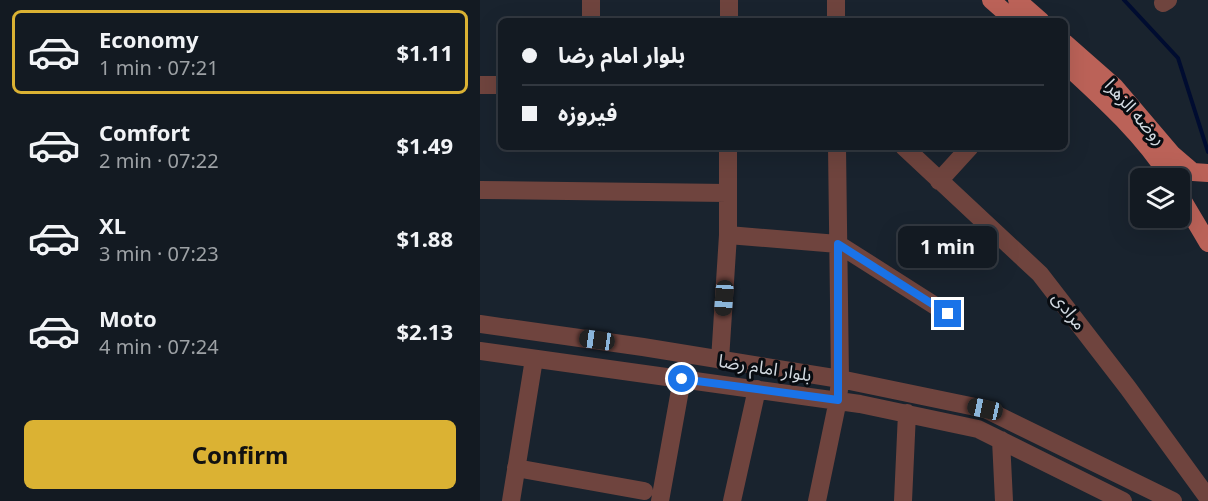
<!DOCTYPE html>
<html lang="en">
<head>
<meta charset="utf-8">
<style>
	:root { --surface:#131a22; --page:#1c232a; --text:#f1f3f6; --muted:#9da1a5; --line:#323840; --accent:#dbb233 }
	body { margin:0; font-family:"Noto Sans","Noto Sans Arabic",sans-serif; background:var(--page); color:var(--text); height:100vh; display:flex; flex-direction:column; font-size:22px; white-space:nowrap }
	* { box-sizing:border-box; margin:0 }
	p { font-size:20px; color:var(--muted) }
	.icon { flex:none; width:33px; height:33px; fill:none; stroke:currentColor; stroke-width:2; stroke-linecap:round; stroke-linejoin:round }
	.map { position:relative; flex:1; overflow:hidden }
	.sheet { display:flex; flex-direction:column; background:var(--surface); width:480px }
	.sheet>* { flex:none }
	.guide { position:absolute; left:18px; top:18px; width:570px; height:132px; border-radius:9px; box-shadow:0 6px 24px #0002,0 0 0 2px var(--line); display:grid; align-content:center; height:132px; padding:0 24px; background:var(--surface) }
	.buttons { position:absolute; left:650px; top:168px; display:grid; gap:12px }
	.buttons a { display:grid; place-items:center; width:60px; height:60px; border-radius:9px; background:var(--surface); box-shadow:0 6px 24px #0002,0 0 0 2px var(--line); font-size:30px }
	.end { position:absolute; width:27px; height:27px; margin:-14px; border:8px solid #1a73e8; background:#fff; box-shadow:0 0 0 3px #fff }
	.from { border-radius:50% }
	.bubble { position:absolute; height:42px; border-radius:9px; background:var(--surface); box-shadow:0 6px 24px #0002,0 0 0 2px var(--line); font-size:20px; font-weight:700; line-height:42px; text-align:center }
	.car { position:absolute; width:18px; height:36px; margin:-18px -9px; border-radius:8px; box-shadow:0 0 4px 2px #0007; background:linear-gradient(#222 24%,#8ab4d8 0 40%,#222 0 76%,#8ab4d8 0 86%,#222 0) }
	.guide b { display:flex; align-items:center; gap:21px; height:57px; font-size:22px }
	.guide b+b { border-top:2px solid var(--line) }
	.guide i { width:15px; height:15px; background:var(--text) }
	ul { padding:10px 0 0; list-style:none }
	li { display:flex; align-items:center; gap:18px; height:84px; margin:0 12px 9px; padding:0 12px; border:3px solid transparent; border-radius:9px }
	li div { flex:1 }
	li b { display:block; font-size:22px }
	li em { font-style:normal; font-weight:700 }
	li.current { border-color:var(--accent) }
	li>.icon { width:54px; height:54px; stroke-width:1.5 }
	.button { display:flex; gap:12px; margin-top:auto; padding:12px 24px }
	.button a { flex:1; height:69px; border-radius:9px; background:var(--accent); color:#111; font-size:24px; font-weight:700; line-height:69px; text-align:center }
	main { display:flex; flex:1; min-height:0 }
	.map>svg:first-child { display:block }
</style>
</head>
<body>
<main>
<section class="sheet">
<ul>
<li class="current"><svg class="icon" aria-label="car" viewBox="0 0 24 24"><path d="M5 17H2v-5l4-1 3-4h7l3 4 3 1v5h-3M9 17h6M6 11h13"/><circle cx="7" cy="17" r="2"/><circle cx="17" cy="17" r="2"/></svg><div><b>Economy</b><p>1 min · 07:21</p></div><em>$1.11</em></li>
<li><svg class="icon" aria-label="car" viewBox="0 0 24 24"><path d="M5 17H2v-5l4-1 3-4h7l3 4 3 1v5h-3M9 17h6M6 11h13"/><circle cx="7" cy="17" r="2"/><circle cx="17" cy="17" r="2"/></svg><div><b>Comfort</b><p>2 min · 07:22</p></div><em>$1.49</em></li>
<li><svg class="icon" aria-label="car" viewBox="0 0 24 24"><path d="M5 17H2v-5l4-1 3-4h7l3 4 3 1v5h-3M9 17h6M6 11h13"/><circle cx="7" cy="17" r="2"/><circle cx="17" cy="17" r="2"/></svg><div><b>XL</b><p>3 min · 07:23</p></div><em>$1.88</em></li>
<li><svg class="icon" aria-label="car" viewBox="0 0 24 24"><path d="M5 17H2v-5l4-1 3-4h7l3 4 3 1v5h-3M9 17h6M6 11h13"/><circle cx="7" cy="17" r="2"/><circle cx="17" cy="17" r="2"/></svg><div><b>Moto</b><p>4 min · 07:24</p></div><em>$2.13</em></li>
</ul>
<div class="button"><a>Confirm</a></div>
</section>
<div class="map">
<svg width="728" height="501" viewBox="0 0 728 501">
	<rect width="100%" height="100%" fill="#19232e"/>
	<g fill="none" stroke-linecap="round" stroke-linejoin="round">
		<path stroke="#000c30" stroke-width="4" d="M644 0 698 58 728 152"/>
		<path stroke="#6f443e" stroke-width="18" d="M111 0V21
			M356 0V21
			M683 3 688 0
			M249 21V0
			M0 85H21
			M424 147 560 274 648 388 728 498
			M459 181 490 147
			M0 190 247 193
			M248 235 358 244 468 314
			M0 324 163 347 360 379 505 409 693 501
			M0 351 380 404 498 429 643 501
			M240 360 248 235V147
			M521 440 524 501
			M36 468 164 491
			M31 501 54 359
			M180 501 202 379
			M252 501 277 389
			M337 501 358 400 360 379 357 147
			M423 501 427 413"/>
		<path stroke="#bb6258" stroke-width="18" d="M511 0 535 21
			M537 0 561 21
			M585 43 635 87 692 154 713 172 728 173
			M585 64C622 98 663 135 690 178
			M699 194 728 243"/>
	</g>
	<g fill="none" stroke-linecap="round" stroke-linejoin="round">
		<path stroke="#1a73e8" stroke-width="8" d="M202 379 358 400V244L468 314"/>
	</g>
	<g text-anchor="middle" stroke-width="6" stroke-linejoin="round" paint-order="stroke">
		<g font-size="18" fill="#d2d9e0" stroke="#080c11">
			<text transform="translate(655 112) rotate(48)" y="6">روضه الزهرا</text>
			<text transform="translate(589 311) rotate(52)" y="6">مرادی</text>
			<text transform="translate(285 368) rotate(9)" y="6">بلوار امام رضا</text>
		</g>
	</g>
</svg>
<div class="buttons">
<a><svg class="icon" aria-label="layers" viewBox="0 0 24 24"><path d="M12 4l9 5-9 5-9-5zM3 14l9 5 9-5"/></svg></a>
</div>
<i class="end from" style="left:202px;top:379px"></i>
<i class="end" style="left:468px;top:314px"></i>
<div class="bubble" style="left:418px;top:226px;width:99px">1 min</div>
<i class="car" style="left:244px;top:298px;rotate:184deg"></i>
<i class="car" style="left:117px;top:340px;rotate:278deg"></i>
<i class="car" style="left:505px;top:409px;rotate:282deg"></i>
<div class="guide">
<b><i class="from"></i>بلوار امام رضا</b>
<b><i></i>فیروزه</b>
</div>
</div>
</main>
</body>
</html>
